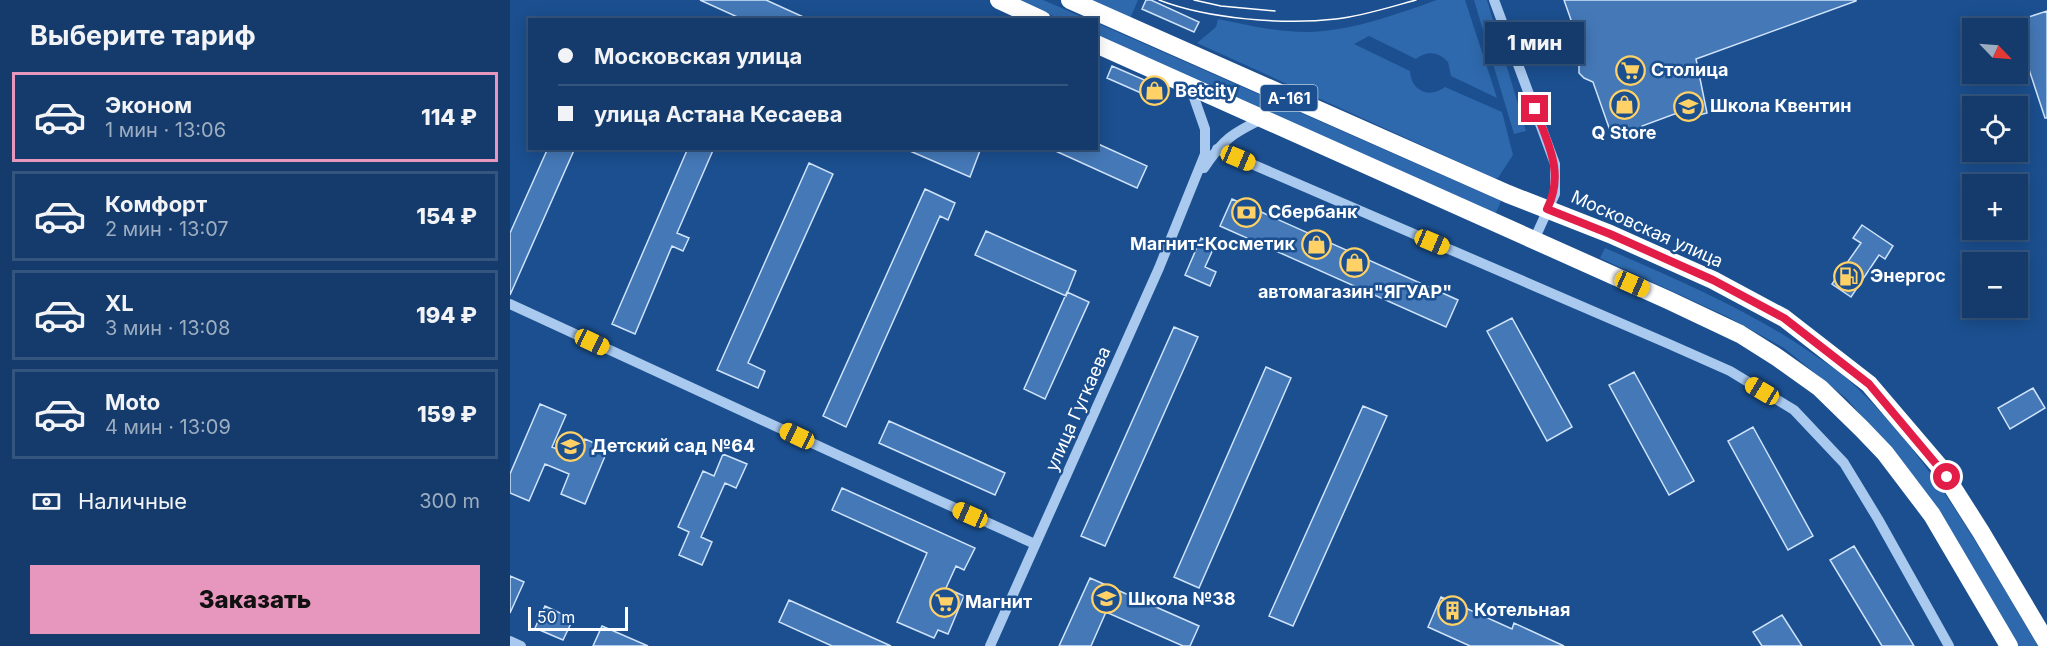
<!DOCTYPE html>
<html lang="ru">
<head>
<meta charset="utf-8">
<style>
	:root { --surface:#143b6b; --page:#1d4271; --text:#f1f3f6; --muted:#9dadc1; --line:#33557e; --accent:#e797bd }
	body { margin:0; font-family:Inter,sans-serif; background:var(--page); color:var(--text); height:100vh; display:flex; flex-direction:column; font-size:22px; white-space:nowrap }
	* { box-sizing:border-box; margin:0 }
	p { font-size:20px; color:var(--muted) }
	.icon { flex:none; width:33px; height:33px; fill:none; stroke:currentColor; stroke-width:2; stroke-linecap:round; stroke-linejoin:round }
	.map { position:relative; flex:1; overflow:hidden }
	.details { display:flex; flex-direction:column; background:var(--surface); width:510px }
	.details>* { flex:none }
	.top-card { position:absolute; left:18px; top:18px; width:570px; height:132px; border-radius:0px; box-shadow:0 3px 15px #0003,0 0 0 2px var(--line); display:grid; align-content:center; height:132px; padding:0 30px; background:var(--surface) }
	.needle { width:39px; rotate:115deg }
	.buttons { position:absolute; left:1452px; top:18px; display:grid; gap:12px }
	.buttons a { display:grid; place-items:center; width:66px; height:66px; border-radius:0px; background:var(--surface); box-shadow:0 3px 15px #0003,0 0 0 2px var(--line); font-size:30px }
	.scale { position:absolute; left:18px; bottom:15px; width:100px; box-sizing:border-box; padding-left:6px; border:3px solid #fff; border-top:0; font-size:16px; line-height:21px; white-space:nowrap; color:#fff; -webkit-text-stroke:4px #1b4f8f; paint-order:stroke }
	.end { position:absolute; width:27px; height:27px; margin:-14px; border:8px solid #e11d48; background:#fff; box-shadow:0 0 0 3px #fff }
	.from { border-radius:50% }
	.bubble { position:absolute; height:42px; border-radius:0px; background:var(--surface); box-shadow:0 3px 15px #0003,0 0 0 2px var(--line); font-size:20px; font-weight:800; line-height:42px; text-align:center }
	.car { position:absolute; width:18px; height:36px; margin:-18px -9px; border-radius:8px; box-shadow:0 0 4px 2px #0007; background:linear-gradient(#f5c518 24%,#345 0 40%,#f5c518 0 76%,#345 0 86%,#f5c518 0) }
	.top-card b { display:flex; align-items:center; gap:21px; height:57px; font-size:22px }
	.top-card b+b { border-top:2px solid var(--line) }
	.top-card i { width:15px; height:15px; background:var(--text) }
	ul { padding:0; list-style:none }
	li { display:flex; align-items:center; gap:18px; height:90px; margin:0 12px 9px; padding:0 18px; border:3px solid var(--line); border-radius:0px }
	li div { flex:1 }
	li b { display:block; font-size:22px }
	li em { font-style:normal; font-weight:800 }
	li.on { border-color:var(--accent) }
	li>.icon { width:54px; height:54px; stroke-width:1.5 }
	h2 { padding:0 30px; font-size:27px; line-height:72px }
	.pay { display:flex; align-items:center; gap:15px; height:66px; padding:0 30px; font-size:22px }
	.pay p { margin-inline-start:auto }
	.primary-button { display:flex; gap:12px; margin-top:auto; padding:12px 30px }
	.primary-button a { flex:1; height:69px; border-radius:0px; background:var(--accent); color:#111; font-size:24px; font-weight:800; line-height:69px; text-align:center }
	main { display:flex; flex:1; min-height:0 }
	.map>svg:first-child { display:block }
</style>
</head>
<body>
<main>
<section class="details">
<h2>Выберите тариф</h2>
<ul>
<li class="on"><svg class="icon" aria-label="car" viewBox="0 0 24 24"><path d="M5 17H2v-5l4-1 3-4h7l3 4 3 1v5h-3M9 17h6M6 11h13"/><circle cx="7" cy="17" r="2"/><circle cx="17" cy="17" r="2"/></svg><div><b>Эконом</b><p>1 мин · 13:06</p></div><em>114 ₽</em></li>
<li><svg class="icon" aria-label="car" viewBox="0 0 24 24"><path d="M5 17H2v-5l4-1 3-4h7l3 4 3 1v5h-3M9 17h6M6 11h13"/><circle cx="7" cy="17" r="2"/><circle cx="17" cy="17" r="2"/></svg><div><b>Комфорт</b><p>2 мин · 13:07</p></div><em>154 ₽</em></li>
<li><svg class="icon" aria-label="car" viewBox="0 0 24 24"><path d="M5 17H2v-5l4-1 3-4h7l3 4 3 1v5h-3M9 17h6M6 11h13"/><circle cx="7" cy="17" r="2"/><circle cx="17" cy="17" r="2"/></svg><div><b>XL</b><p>3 мин · 13:08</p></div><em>194 ₽</em></li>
<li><svg class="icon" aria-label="car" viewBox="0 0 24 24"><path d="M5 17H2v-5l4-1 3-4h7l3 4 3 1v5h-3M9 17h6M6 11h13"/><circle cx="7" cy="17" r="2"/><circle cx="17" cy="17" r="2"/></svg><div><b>Moto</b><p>4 мин · 13:09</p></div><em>159 ₽</em></li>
</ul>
<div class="pay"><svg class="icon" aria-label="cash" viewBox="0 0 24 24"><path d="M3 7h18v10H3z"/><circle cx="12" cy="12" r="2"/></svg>Наличные<p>300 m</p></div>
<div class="primary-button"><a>Заказать</a></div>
</section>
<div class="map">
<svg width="1537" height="646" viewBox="0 0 1537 646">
	<rect width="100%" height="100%" fill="#1b4f8f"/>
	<path fill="#2e69ad" d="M506 0H533L577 19H550Z
		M571 0H628L619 21Z
		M927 0H955L987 98 941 76 938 62C929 52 917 50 906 59L859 36 844 44 900 71C901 91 919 99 935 87L992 112 1003 155 988 178H984L687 43 706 27 708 19C737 25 766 32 796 32 842 31 884 15 927 0Z
		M964 0H977L1016 131 1004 134Z
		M587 23 991 201 985 215 587 36Z
		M1095 248C1163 278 1231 306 1294 348 1305 356 1317 363 1328 371 1414 443 1471 551 1528 646H1505L1389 460 1337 399 1274 348 1218 317 1090 258Z"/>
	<path fill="#4478b7" stroke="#cfe3fa" stroke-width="1.5" d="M190 0H256L300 20H234Z
		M636 0H641L689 22 684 32 632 9Z
		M1054 0H1346V1L1186 59 1197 113 1181 117 1178 109 1132 126 1131 130 1103 139 1083 82 1074 78 1069 73V64L1074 57Z
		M1537 11V118H1535L1508 36V28H1505L1503 22Z
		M602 66 653 88 647 100 597 78Z
		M586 143 637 166 627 188 539 148H586Z
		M38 148H65L0 295V233Z
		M178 148H204L167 233 179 238 173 251 162 246 125 334 102 324Z
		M393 148H471L460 177Z
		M299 163 323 174 238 363 255 371 248 388 207 370Z
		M415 189 445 203 438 220 430 216 336 427 313 416Z
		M722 199 948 300 936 327 710 226Z
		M1352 225 1383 246 1375 259 1369 255 1341 297 1322 284 1351 243 1343 238Z
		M476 231 566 271 556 296 465 255Z
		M691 238 705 245 695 267 706 272 700 286 675 275Z
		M557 292 579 302 535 399 514 389Z
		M1002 318 1062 427 1037 441 977 331Z
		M664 327 688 337 595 546 571 536Z
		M756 367 781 378 689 588 664 577Z
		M1124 372 1184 481 1159 495 1099 385Z
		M1523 388 1535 408 1500 429 1488 408Z
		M30 404 56 415 42 447 67 457 75 439 98 449 75 504 51 494 59 474 35 464 19 501 0 493V474Z
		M853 406 877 416 783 626 759 616Z
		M379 421 495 473 485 495 369 443Z
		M1243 427 1303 536 1278 550 1218 441Z
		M213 454 237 464 226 488 215 483 191 537 202 542 192 565 169 555 179 532 168 527 193 471 204 476Z
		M332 488 465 548 454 570 446 566 436 588 454 596 438 634 428 630 424 638 387 622 417 553 322 510Z
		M1344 546 1404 646H1372L1320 560Z
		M0 576 14 582 0 613Z
		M580 578 689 626 680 646H673L596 612 581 646H549Z
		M931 597 1002 629 1004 623 1054 646H960L918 627Z
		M279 600 381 646H322L269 622Z
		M35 606 63 619 53 640 25 628Z
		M1272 615 1292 646H1252L1243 632Z
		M92 626 138 646H83Z"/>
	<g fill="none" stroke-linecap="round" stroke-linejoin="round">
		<path stroke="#a9c9ee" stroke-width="10" d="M984 0 1045 164V194L1024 240
			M707 149 1159 344 1220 371 1284 410 1334 463 1368 519 1439 646
			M694 168C713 139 723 133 754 118
			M0 304 328 455 525 544
			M0 641 11 646
			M480 646 649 268 695 154V129L680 86"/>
		<path stroke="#fff" stroke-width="18" d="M489 0 532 20
			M560 0 998 194 1100 234 1203 280 1274 318 1359 384 1429 466 1471 532 1537 643
			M586 44 1158 300 1230 334 1268 358 1310 388 1352 429 1375 453 1422 515 1499 646"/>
		<path stroke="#fff" stroke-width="1.5" d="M649 0C698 19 774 25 826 19 853 16 880 7 906 0
			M684 0 711 6 765 11"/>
	</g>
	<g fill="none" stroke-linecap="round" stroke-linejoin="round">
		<path stroke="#e11d48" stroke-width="8" d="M1025 109C1038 144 1055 173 1037 209L1100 234 1203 280 1274 318 1359 384 1437 477"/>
	</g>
	<defs>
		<symbol id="supermarket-ring" viewBox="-11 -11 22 22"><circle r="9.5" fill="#1b4f8f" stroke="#ffd166" stroke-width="1.5"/><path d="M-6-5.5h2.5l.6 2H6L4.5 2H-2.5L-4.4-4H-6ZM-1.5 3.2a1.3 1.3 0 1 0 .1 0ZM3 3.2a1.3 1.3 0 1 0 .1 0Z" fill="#ffd166"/></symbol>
		<symbol id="shop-ring" viewBox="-11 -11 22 22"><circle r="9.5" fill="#1b4f8f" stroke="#ffd166" stroke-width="1.5"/><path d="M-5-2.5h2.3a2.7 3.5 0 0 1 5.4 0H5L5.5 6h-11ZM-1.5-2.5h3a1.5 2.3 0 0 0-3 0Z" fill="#ffd166"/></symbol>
		<symbol id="school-ring" viewBox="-11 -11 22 22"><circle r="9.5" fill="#1b4f8f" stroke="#ffd166" stroke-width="1.5"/><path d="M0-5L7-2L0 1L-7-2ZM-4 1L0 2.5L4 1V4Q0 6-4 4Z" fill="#ffd166"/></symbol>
		<symbol id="bank-ring" viewBox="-11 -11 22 22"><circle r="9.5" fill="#1b4f8f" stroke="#ffd166" stroke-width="1.5"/><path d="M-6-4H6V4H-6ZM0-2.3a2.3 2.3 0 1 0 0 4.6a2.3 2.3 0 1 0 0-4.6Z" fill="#ffd166"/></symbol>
		<symbol id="fuel-ring" viewBox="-11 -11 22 22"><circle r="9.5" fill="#1b4f8f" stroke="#ffd166" stroke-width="1.5"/><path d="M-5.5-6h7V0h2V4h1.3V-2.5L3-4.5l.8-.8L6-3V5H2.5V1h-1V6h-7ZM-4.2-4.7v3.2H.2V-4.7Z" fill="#ffd166"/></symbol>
		<symbol id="building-ring" viewBox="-11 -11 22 22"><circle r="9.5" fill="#1b4f8f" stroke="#ffd166" stroke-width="1.5"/><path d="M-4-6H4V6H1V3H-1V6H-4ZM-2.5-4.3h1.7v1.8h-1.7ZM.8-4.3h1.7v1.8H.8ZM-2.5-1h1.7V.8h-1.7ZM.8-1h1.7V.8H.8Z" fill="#ffd166"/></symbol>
	</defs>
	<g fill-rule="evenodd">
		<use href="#supermarket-ring" x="1104" y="54" width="33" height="33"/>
		<use href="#shop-ring" x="628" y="74" width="33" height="33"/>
		<use href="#shop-ring" x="1098" y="88" width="33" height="33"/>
		<use href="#school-ring" x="1162" y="90" width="33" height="33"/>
		<use href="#bank-ring" x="720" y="196" width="33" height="33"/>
		<use href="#shop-ring" x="790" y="228" width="33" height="33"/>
		<use href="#shop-ring" x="828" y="246" width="33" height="33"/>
		<use href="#fuel-ring" x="1322" y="260" width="33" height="33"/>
		<use href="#school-ring" x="44" y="430" width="33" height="33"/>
		<use href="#school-ring" x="580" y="582" width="33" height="33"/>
		<use href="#supermarket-ring" x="418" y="586" width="33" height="33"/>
		<use href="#building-ring" x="926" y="594" width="33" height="33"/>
	</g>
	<g text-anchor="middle" stroke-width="5" stroke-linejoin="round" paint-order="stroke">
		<rect fill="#1b4f8f" stroke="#bbcadd" stroke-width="1.5" x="750.5" y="85" width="57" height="26" rx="4.5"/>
		<g font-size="16" font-weight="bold" fill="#fff">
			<text x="779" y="104">А-161</text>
		</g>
		<g font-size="18" font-weight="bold" fill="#fff" stroke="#1b4f8f" text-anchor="start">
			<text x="1141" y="76">Столица</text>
			<text x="665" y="97">Betcity</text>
			<text x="1200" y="112">Школа Квентин</text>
			<text x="1114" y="139" text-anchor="middle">Q Store</text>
			<text x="758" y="218">Сбербанк</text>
			<text x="785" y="250" text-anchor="end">Магнит-Косметик</text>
			<text x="1360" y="282">Энергос</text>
			<text x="845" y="298" text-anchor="middle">автомагазин"ЯГУАР"</text>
			<text x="81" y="452">Детский сад №64</text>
			<text x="618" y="605">Школа №38</text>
			<text x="455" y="608">Магнит</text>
			<text x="964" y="616">Котельная</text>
		</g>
		<g font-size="18" fill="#fff" stroke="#1b4f8f">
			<text transform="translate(1137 229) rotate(24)" y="6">Московская улица</text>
			<text transform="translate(568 409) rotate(-66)" y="6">улица Гугкаева</text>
		</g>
	</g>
</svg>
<div class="buttons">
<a><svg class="needle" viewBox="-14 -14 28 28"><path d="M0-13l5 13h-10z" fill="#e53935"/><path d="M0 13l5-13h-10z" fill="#9dadc1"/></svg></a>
<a><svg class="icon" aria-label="locate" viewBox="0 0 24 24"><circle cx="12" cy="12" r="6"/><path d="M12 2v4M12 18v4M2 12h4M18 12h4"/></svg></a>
<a>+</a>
<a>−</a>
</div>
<div class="scale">50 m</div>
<i class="end from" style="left:1437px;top:477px"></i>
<i class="end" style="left:1025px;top:109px"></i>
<div class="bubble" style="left:975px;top:22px;width:99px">1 мин</div>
<i class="car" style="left:728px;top:158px;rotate:113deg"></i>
<i class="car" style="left:922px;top:242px;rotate:113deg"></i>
<i class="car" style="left:1122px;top:284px;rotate:114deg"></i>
<i class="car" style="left:82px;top:342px;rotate:115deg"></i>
<i class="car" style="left:1252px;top:391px;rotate:301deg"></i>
<i class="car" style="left:287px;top:436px;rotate:295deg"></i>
<i class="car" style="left:460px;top:515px;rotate:294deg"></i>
<div class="top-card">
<b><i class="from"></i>Московская улица</b>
<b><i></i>улица Астана Кесаева</b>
</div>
</div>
</main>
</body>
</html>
